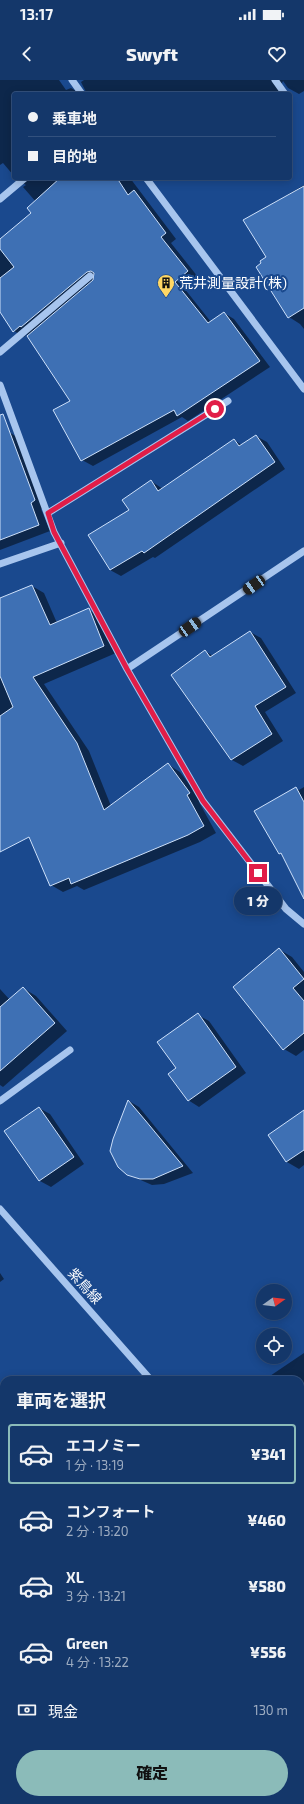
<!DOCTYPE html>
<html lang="ja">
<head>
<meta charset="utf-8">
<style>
	:root { --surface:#14376a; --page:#214272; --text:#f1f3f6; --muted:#9dacc1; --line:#33517e; --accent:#8bbbb9 }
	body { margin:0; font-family:"Exo 2","Noto Sans JP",sans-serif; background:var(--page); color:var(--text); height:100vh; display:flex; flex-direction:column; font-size:15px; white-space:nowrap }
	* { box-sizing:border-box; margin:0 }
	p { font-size:13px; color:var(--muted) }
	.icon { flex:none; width:22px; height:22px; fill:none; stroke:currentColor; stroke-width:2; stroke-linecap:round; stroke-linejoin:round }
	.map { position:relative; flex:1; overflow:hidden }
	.panel { position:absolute; left:0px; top:1296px; width:304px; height:428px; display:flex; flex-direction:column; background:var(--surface); border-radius:12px 12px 0 0; box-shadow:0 2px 10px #0003,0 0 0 1px var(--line) }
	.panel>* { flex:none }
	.hud { position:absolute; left:12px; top:12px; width:280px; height:88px; border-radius:4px; box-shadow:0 2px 10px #0003,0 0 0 1px var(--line); display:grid; align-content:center; height:88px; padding:0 16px; background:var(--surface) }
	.needle { width:26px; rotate:75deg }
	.tools { position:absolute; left:256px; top:1204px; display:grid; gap:8px }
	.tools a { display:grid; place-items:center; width:36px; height:36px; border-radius:50%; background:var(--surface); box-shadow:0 2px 10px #0003,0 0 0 1px var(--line); font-size:20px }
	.end { position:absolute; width:18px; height:18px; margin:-9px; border:5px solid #e11d48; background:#fff; box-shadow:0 0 0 2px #fff }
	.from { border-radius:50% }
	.bubble { position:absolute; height:28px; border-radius:14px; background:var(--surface); box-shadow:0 2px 10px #0003,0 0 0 1px var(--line); font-size:13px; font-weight:800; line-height:28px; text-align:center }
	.car { position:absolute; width:12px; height:24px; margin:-12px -6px; border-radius:5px; box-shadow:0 0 3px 1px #0007; background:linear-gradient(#222 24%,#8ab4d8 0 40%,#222 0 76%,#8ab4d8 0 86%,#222 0) }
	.hud b { display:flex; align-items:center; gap:14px; height:38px; font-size:15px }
	.hud b+b { border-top:1px solid var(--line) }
	.hud i { width:10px; height:10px; background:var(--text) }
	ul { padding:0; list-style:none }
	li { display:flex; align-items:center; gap:12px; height:60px; margin:0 8px 6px; padding:0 8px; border:2px solid transparent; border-radius:4px }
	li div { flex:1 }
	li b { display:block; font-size:15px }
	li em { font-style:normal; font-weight:800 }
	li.current { border-color:var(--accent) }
	li>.icon { width:36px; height:36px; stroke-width:1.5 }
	h2 { padding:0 16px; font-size:18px; line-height:48px }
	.pay { display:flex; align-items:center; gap:10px; height:44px; padding:0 16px; font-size:15px }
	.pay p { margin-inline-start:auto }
	.primary-button { display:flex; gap:8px; margin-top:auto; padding:8px 16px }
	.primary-button a { flex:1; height:46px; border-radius:24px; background:var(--accent); color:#111; font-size:16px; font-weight:800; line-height:46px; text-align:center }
	.status { display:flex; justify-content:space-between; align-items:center; height:28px; padding:0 20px; background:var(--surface); direction:ltr }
	.status svg { height:11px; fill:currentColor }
	header { display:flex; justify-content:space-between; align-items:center; height:52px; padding:0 16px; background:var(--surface); font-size:18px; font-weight:800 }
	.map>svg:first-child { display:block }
</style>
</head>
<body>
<div class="status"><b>13:17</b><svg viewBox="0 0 49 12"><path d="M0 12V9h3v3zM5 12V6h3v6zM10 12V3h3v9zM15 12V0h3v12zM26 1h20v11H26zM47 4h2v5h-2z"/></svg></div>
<header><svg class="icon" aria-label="back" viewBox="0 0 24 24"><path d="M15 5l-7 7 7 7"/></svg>Swyft<svg class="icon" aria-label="heart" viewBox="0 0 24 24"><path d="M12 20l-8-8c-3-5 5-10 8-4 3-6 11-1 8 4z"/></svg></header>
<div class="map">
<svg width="304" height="1724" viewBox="0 0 304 1724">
	<rect width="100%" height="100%" fill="#1a498e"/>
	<path fill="#0007" d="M0 0H59L66 10 71 8 81 14H14V96L3 83 0 85Z
		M84 0H304V11L299 14 288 8 283 1 280 7 284 14H87L81 2Z
		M15 98H130L176 159 171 163 198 197 184 208 211 242 224 233 234 239 270 287 188 341 182 337 93 386 82 380 71 322 27 254 24 257 14 251 0 230V160L33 133 36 122 23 107 26 105Z
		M304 105V249L300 244 289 237 267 177 245 140Z
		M9 352 20 359 45 427 41 429 50 451 0 470V356Z
		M256 356 267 362 285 389 155 478 153 477 121 496 110 490 130 430 151 401 163 409 234 360 242 365Z
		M32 506 44 513 57 543 89 530 100 537 116 573 44 604 89 671 111 726 169 685 180 692 201 720 199 722 216 753 200 762 84 810 77 806 63 812 51 805 26 748 0 749V519Z
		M250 552 261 558 296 613 265 632 283 661 243 686 232 680 172 595 205 571 213 576Z
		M304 707V809L283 775 280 773 296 709 299 710Z
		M280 870 292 877 304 892V970L296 976 284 969Z
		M23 908 36 916 67 951 3 1007 0 1005V909L10 920Z
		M198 935 209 941 246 993 199 1027 188 1020 177 988Z
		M129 1021 139 1027 193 1093 164 1104 152 1105 127 1094Z
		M39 1028 50 1034 84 1084 51 1107 40 1101 6 1051Z
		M304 1031V1085L299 1089 287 1082 269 1055Z
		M0 1193 4 1199 0 1202Z
		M304 1273V1396L300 1391V1300H264Z
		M0 1625H4V1720H224L225 1724H0Z"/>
	<path fill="#3e70b4" stroke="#cde0fa" d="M60 98H117L128 115 134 110 166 153 161 157 188 191 175 202 208 243 224 232 260 281 177 336 174 330 81 381 53 330 70 321 27 256 93 200 94 193 91 191 87 192 21 247 20 246 13 252 0 232V198L14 187 0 169V159L31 133 27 128Z
		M304 106V228L288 238 256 187 261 183 260 181 266 177 243 140Z
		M3 334 35 420 31 423 39 445 0 460V335Z
		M256 355 275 382 144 473 142 471 110 490 88 455 129 430 122 420 151 400 158 411 234 359 239 366Z
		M32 505 50 545 89 528 104 566 33 597 77 663 104 730 168 683 190 713 187 715 204 746 188 755 71 804 69 798 50 806 29 757 0 772V636L13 627 0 596V518Z
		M250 551 286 607 255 626 272 654 231 680 171 595 205 570 210 577Z
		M296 707 304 722V819L281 773 279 774 254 731Z
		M279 868 304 899 293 908 304 921V953L283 970 233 907Z
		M23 907 55 943 0 991V927Z
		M198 933 236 987 188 1021 168 994 176 988 157 962Z
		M128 1020 145 1040 183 1086 153 1099H140L127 1095 118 1087 110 1071 113 1059Z
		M39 1027 74 1077 39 1101 4 1051Z
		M304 1030V1070L286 1082 268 1055Z"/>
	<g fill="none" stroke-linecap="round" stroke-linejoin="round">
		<path stroke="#a7c5ee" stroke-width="7" d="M72 0 82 14
			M275 0 285 14
			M146 98 304 309
			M0 119 25 98
			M0 272 90 196
			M0 305 54 452 127 589 203 721 286 829 304 844
			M48 433 228 321
			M0 484 61 463
			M127 589 304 471
			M0 1021 70 970
			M0 1129 151 1300
			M300 1375 304 1373
			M300 1468 304 1472
			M0 1573 4 1570"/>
	</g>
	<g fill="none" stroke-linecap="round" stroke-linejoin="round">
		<path stroke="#e11d48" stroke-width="5" d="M215 329 48 433 54 452 127 589 203 721 258 793"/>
	</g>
	<defs>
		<symbol id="building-pin" viewBox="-11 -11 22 30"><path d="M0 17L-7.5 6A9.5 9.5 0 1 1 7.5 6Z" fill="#ffd764" stroke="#1a498e"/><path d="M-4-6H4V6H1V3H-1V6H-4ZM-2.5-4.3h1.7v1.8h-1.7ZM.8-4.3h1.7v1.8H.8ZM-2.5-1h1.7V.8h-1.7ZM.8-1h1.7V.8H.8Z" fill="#111"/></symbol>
	</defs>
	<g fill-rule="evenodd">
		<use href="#building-pin" x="156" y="193" width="20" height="27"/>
	</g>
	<g text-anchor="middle" stroke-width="4" stroke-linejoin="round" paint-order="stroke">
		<g font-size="14" fill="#fff" stroke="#1a498e" text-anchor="start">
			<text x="179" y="208">荒井測量設計(株)</text>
		</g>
		<g font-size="14" fill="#fff" stroke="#1a498e">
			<text transform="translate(85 1206) rotate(48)" y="5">紫鳥線</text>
		</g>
	</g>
</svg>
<div class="tools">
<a><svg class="needle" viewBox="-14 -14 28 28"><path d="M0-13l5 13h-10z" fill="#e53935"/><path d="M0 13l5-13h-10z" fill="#9dacc1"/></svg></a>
<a><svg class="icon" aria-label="locate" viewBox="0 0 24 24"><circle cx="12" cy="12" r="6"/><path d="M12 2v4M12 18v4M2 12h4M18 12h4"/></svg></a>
</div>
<i class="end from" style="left:215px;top:329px"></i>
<i class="end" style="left:258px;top:793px"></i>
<div class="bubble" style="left:234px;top:807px;width:48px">1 分</div>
<i class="car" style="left:254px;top:505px;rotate:236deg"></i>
<i class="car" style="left:190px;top:547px;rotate:56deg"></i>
<div class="hud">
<b><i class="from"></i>乗車地</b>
<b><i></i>目的地</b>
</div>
<section class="panel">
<h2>車両を選択</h2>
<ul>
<li class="current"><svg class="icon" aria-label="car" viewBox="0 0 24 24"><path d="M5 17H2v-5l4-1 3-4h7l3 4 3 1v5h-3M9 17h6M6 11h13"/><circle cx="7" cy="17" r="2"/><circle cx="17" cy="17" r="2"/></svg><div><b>エコノミー</b><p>1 分 · 13:19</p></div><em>¥341</em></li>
<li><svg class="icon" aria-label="car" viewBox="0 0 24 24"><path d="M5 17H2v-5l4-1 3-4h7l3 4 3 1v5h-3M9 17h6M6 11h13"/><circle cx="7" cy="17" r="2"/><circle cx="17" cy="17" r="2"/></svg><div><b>コンフォート</b><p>2 分 · 13:20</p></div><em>¥460</em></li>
<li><svg class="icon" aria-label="car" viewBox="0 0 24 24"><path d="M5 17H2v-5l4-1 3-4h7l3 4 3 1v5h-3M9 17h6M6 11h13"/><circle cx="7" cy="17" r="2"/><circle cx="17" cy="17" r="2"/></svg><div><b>XL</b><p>3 分 · 13:21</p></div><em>¥580</em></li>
<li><svg class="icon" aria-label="car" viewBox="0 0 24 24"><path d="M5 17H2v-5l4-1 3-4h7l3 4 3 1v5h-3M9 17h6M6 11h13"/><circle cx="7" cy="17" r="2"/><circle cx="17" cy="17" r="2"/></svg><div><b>Green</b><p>4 分 · 13:22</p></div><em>¥556</em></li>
</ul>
<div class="pay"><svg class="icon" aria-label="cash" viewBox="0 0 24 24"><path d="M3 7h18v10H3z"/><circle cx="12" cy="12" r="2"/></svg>現金<p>130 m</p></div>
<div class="primary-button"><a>確定</a></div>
</section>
</div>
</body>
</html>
